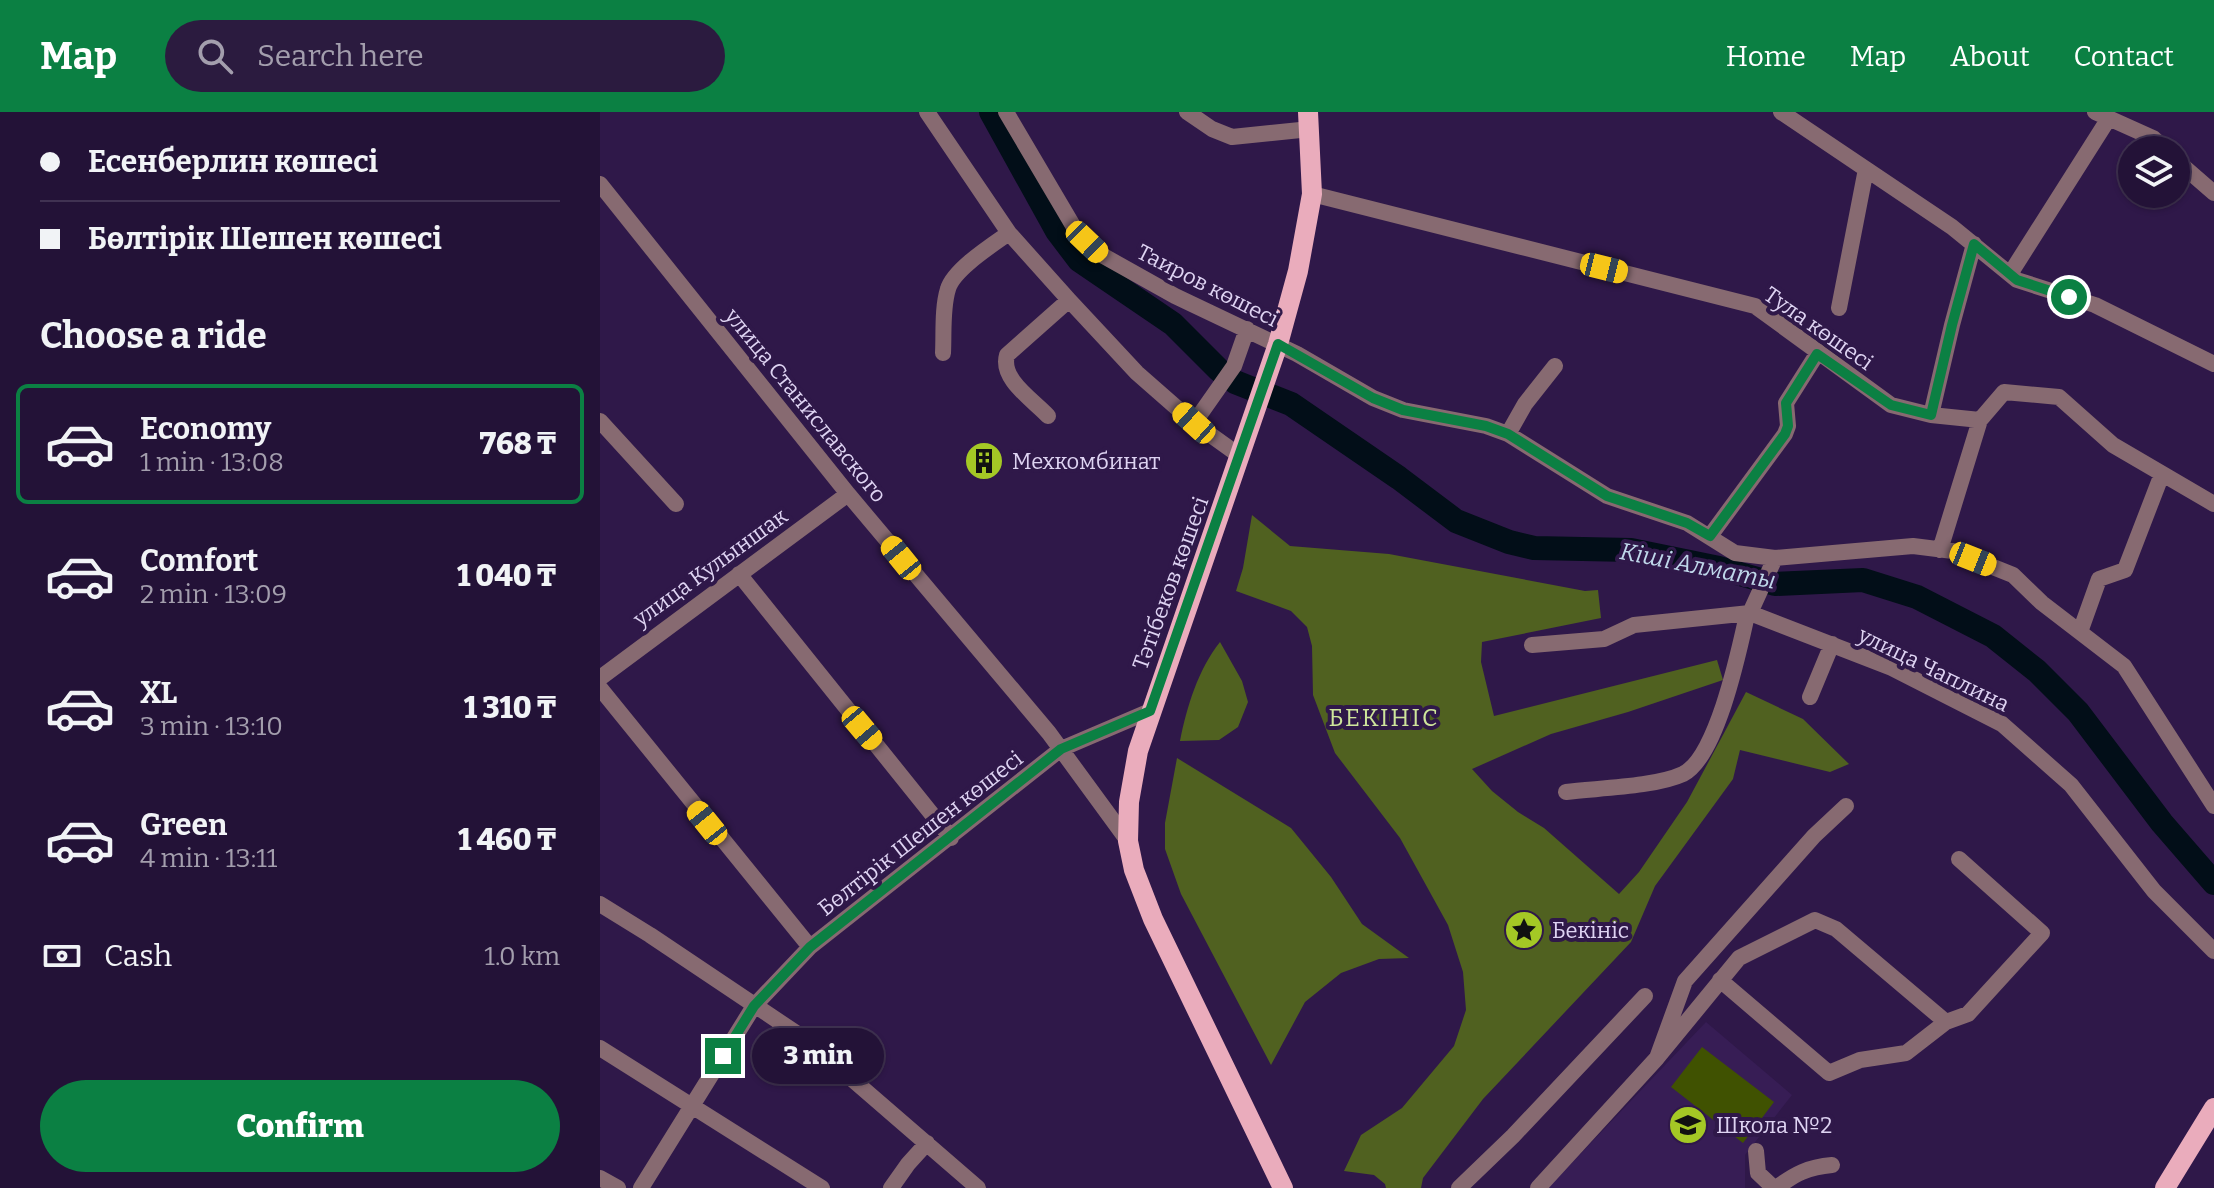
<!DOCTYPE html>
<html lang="en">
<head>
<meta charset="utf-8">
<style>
	:root { --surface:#231237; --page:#2b1b3f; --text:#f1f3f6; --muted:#a39ead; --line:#403252; --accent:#0b8043 }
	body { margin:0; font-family:Bitter,serif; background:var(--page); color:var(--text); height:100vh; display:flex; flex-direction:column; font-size:30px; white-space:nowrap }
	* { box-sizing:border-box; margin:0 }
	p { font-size:26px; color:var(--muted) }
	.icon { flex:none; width:44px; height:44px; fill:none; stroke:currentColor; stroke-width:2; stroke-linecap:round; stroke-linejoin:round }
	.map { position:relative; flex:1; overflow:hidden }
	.details { display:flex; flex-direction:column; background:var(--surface); width:600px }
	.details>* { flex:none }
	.guide { display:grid; align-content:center; height:176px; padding:0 40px; background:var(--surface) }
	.controls { position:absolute; left:1518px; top:24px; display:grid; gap:16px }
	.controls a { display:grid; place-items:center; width:72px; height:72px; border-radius:50%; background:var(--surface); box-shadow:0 2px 6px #0004,0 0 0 2px var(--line); font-size:40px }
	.end { position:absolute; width:36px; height:36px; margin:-18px; border:10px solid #0b8043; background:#fff; box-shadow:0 0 0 4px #fff }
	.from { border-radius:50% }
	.bubble { position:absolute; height:56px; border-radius:28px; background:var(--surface); box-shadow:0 2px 6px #0004,0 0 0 2px var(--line); font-size:26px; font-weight:800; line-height:56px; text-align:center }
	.car { position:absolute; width:24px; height:48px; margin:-24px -12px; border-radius:10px; box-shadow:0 0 6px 2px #0007; background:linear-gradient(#f5c518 24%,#345 0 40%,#f5c518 0 76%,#345 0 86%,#f5c518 0) }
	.guide b { display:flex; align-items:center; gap:28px; height:76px; font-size:30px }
	.guide b+b { border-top:2px solid var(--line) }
	.guide i { width:20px; height:20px; background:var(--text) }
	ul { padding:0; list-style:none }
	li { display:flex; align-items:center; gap:24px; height:120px; margin:0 16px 12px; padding:0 24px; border:4px solid transparent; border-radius:12px }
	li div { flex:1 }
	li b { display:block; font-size:30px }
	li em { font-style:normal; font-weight:800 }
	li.selected { border-color:var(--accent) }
	li>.icon { width:72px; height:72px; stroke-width:1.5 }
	h2 { padding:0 40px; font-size:36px; line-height:96px }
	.pay { display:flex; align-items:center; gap:20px; height:88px; padding:0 40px; font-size:30px }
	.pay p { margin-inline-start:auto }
	.cta { display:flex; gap:16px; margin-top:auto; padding:16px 40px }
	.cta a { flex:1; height:92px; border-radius:48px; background:var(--accent); color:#fff; font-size:32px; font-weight:800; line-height:92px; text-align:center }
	header { display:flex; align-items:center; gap:48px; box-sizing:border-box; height:112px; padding:0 40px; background:var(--accent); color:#fff }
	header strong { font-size:38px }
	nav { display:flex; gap:44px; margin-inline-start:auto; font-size:28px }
	.search { width:560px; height:72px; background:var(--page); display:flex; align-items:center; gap:20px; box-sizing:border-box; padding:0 28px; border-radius:44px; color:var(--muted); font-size:30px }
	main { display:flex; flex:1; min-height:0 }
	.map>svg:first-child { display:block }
</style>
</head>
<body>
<header>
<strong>Map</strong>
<div class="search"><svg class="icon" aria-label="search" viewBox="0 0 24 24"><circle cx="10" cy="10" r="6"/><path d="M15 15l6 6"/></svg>Search here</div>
<nav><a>Home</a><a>Map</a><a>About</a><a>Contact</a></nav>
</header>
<main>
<section class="details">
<div class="guide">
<b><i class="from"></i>Есенберлин көшесі</b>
<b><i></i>Бөлтірік Шешен көшесі</b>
</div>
<h2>Choose a ride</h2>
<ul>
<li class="selected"><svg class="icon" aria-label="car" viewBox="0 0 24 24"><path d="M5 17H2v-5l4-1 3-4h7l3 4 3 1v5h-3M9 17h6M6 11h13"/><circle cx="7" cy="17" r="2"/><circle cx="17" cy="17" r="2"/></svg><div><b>Economy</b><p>1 min · 13:08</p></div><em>768 ₸</em></li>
<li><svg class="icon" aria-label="car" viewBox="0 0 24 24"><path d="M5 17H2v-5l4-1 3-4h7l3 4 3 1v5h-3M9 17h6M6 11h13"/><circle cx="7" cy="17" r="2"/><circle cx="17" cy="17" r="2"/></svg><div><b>Comfort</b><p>2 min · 13:09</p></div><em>1 040 ₸</em></li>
<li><svg class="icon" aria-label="car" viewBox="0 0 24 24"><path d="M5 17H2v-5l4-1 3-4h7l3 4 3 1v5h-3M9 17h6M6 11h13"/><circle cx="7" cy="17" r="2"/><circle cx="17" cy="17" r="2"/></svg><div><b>XL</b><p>3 min · 13:10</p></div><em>1 310 ₸</em></li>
<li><svg class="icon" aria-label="car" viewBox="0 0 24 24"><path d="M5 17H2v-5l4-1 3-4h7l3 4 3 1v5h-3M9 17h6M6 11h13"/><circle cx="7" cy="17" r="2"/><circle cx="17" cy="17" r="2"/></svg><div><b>Green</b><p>4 min · 13:11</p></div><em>1 460 ₸</em></li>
</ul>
<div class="pay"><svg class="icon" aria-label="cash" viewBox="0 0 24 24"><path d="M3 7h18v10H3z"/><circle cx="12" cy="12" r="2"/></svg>Cash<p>1.0 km</p></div>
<div class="cta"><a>Confirm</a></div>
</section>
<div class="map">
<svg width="1614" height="1076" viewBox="0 0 1614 1076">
	<rect width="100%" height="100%" fill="#2f1849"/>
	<path fill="#371d55" d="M1106 910 1192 983 1145 1043V1076H948Z"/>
	<path fill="#405201" d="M1102 935 1174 990 1143 1031 1071 975Z"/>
	<path fill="#506120" d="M652 403 690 434 789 442 985 479 998 478 1001 506 882 530 881 550 894 604 1117 548 1123 568 1028 600 951 622 872 657 892 679 918 700 944 716 1019 782 1039 760 1087 690 1146 580 1203 607 1249 652 1230 660 1140 638 1133 667 1055 774 1031 830 883 987 823 1066 821 1076H786L785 1072 774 1063 744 1059 761 1023 802 996 854 934 866 898 863 860 848 813 800 726 735 641 713 583 712 534 707 515 691 499 636 479 643 456Z
		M620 530 642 569 648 590 638 615 619 628 580 629C587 594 598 558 620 530Z
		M577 646 691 716 731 765 762 812 809 846 779 847 741 861 705 890 671 953 581 782 565 737V711Z"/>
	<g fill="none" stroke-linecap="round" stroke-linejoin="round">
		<path stroke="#020e18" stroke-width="24" d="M391 0 457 119 479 148 573 212 619 258 635 270 691 292 799 366 856 409 909 430 934 436 1031 438 1119 456 1175 472 1263 468 1317 485 1393 524 1437 559 1478 600 1562 711 1614 771"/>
		<path stroke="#876a71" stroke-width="16" d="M327 0 409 121 469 188 537 261 594 311 640 344
			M406 0 475 117 500 142 575 184 697 242 773 286 803 298 886 314 908 322 1007 384 1087 411 1135 441 1175 446 1313 434 1353 439 1413 463 1442 491 1524 554 1614 694
			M587 0 612 17 632 25 710 17
			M1181 0 1352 115 1417 168 1495 193 1614 252
			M1495 0 1553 26 1566 38
			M1576 48 1614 81
			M0 72 248 382 449 621 528 729
			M712 82 1155 194 1291 293 1331 303 1380 308 1404 280 1459 285 1513 333 1614 392
			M1410 162 1509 6
			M1239 196 1266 57
			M343 241C344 221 342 196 348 177 353 158 392 133 409 121
			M1331 303 1352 213 1374 132
			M448 304C432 287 400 267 407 243L469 188
			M0 309 76 392
			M594 311 634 254 647 217
			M908 322 925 292 955 254
			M1110 424 1185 322 1188 314 1186 291 1217 242
			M1340 438 1380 308
			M1175 446 1150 501 1292 556 1402 612 1471 673 1554 779 1614 839
			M139 462 351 726
			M1480 520 1499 467 1525 458 1562 362
			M932 533 1004 527 1034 513 1150 501
			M0 566 248 382
			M0 576 210 835
			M1210 585 1232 532
			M966 680C997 676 1055 675 1083 662 1117 645 1139 539 1147 503
			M0 792 50 823 208 929 378 1076
			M1120 868 1229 961 1260 948 1306 941 1346 910
			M0 936 222 1076
			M1057 946 1139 846 1215 808 1236 817 1346 910 1368 902 1442 821 1359 747
			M1156 1039 1158 1061 1174 1076
			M0 1066 18 1076
			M41 1076 154 894 210 835 461 637 550 599
			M291 1076 308 1052 327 1031
			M859 1076 913 1024 1045 884
			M938 1076 1057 946 1085 869 1214 724 1246 694
			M1176 1076C1195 1062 1208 1055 1232 1053"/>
		<path stroke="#eaacbc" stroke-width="20" d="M683 1076 553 807 534 758 528 729 529 690 538 639 678 232 698 159 712 82 708 0
			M1565 1076 1614 996"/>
	</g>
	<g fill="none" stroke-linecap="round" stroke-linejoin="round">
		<path stroke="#0b8043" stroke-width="10" d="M123 944 154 894 210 835 461 637 550 599 678 232 773 286 803 298 886 314 908 322 1007 384 1087 411 1110 424 1185 322 1188 314 1186 291 1217 242 1291 293 1331 303 1352 213 1374 132 1417 168 1469 185"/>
	</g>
	<defs>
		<symbol id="building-disc" viewBox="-11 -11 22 22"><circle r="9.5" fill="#a4c825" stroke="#2f1849"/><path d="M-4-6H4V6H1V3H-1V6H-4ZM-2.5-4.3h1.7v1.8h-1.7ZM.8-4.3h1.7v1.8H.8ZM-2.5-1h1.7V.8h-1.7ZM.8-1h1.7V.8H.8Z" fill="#111"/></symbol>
		<symbol id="sight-disc" viewBox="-11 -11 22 22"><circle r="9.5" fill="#a4c825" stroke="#2f1849"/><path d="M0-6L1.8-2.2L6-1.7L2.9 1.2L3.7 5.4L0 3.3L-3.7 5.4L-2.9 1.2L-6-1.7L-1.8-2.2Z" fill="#111"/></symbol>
		<symbol id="school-disc" viewBox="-11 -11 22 22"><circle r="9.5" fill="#a4c825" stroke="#2f1849"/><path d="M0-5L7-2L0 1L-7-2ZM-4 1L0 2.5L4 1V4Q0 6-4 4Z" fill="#111"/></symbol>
	</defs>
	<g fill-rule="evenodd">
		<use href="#building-disc" x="362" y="327" width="44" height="44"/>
		<use href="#sight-disc" x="902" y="796" width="44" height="44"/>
		<use href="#school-disc" x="1066" y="991" width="44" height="44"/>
	</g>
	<g text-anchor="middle" stroke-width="8" stroke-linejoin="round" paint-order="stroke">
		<g font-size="22" fill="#ded3f2" stroke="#2f1849">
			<text transform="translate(608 173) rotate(27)" y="8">Таиров көшесі</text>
			<text transform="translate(1219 216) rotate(35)" y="8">Тула көшесі</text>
			<text transform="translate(206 293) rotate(51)" y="8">улица Станиславского</text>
			<text transform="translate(110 455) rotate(-36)" y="8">улица Кулыншак</text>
			<text transform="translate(570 471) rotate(-70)" y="8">Тәтібеков көшесі</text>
			<text transform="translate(1334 557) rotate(26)" y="8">улица Чаплина</text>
			<text transform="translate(320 721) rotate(-38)" y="8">Бөлтірік Шешен көшесі</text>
		</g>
		<g font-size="22" fill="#ded3f2" stroke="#2f1849" text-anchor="start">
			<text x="412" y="357">Мехкомбинат</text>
			<text x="952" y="826">Бекініс</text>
			<text x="1116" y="1021">Школа №2</text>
		</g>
		<g font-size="24" font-style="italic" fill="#bfd7ea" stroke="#2f1849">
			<text transform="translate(1098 454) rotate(11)" y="8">Кіші Алматы</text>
		</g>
		<g font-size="24" letter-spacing="2" fill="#cfe69b" stroke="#2f1849">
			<text x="784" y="614">БЕКІНІС</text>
		</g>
	</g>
</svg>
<div class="controls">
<a><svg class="icon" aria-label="layers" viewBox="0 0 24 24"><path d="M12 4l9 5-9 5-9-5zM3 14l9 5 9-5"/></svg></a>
</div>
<i class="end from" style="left:1469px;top:185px"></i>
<i class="end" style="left:123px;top:944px"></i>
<div class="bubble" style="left:152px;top:916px;width:132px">3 min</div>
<i class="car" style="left:487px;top:130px;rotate:134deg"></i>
<i class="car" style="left:1004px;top:156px;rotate:104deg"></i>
<i class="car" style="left:594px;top:311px;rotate:312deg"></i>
<i class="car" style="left:301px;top:446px;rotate:321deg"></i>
<i class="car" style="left:1373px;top:447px;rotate:112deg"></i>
<i class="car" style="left:262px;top:616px;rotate:140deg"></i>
<i class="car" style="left:107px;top:711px;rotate:321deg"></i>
</div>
</main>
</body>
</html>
